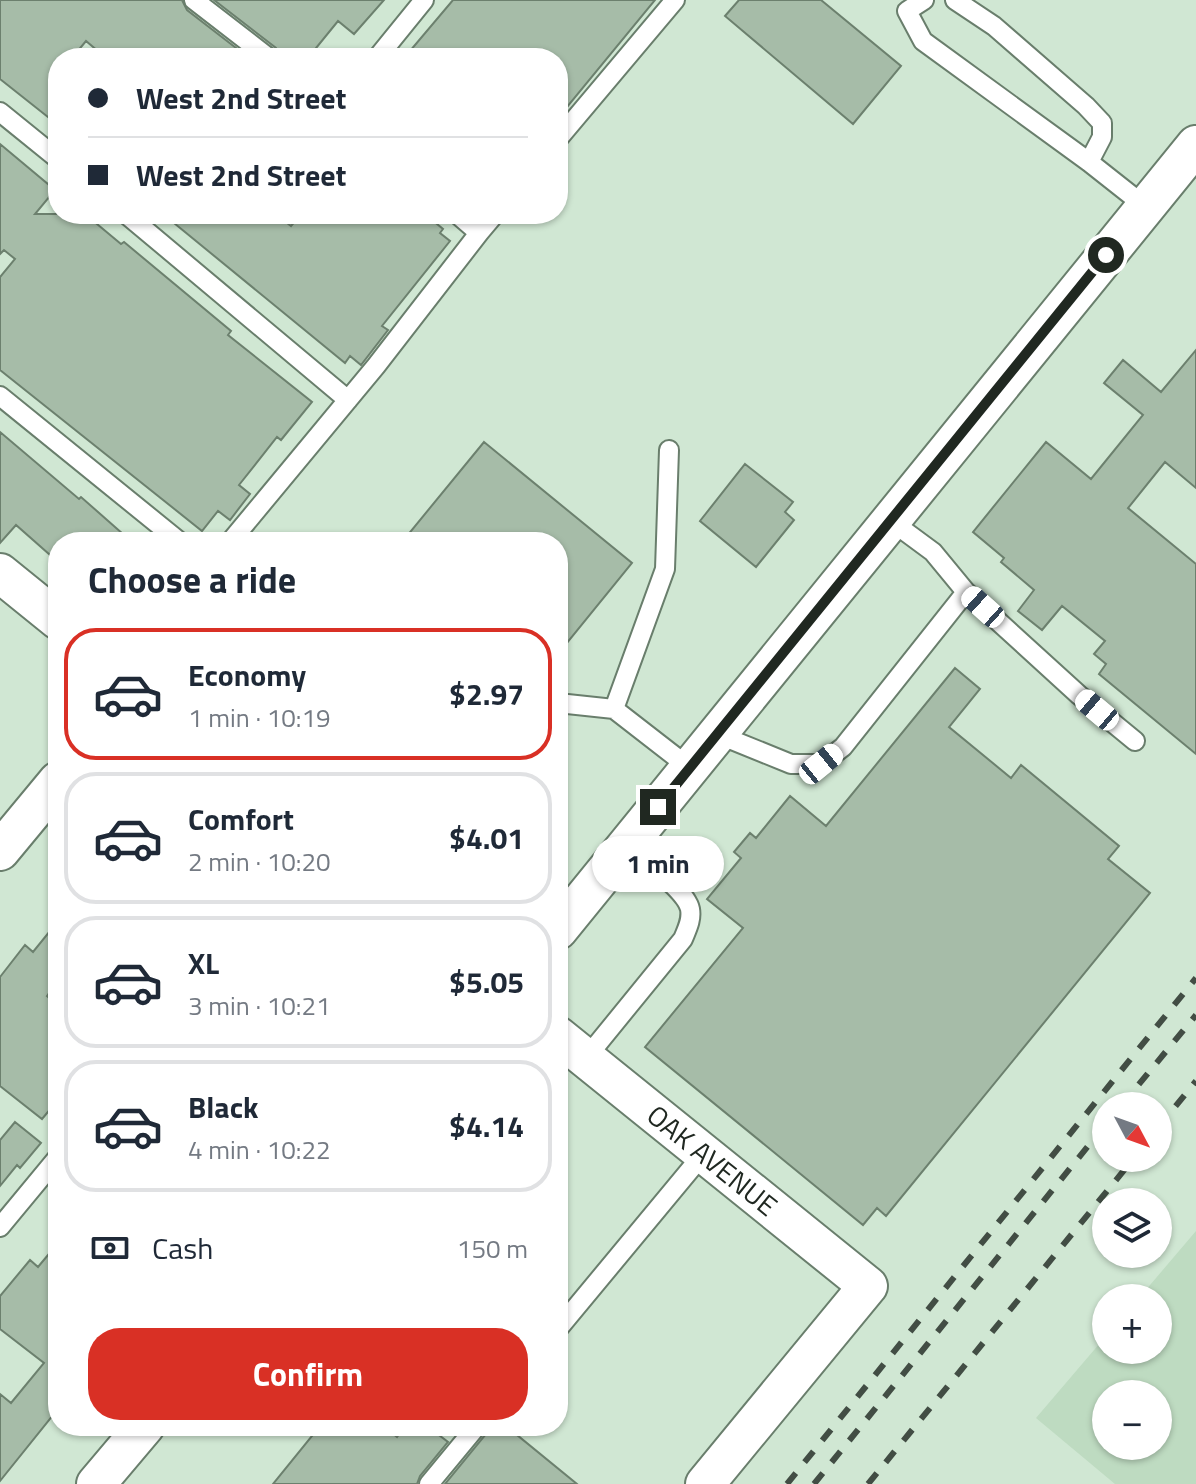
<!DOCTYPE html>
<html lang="en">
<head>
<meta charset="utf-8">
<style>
	:root { --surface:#fff; --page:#f6f6f7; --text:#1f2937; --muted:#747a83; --line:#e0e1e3; --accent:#d93025 }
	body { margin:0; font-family:"Titillium Web",sans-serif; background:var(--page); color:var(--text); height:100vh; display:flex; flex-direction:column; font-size:30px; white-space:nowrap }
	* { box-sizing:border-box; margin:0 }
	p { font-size:26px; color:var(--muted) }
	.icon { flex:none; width:44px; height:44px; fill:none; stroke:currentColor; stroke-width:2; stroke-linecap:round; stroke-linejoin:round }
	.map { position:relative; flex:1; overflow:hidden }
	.details { position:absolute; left:48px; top:532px; width:520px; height:904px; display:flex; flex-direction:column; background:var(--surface); border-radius:32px; box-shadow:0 2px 6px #0004 }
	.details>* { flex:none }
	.hud { position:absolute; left:48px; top:48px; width:520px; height:176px; border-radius:32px; box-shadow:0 2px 6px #0004; display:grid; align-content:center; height:176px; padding:0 40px; background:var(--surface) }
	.needle { width:52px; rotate:131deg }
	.controls { position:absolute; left:1092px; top:1092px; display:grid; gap:16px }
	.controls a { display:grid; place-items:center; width:80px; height:80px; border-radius:50%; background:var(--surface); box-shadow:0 2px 6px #0004; font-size:40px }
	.end { position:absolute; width:36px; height:36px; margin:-18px; border:10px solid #202821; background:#fff; box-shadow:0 0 0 4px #fff }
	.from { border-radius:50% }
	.bubble { position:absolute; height:56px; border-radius:28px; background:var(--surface); box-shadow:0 2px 6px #0004; font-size:26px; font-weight:700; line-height:56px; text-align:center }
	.car { position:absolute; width:24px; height:48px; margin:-24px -12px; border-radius:10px; box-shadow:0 0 6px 2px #0007; background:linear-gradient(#fff 24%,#345 0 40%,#fff 0 76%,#345 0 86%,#fff 0) }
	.hud b { display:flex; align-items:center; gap:28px; height:76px; font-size:30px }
	.hud b+b { border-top:2px solid var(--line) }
	.hud i { width:20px; height:20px; background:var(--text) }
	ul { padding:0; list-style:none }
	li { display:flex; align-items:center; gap:24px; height:132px; margin:0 16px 12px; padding:0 24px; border:4px solid var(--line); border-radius:32px }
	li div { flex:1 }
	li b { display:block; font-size:30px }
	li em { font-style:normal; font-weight:700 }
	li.selected { border-color:var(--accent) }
	li>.icon { width:72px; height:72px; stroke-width:1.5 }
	h2 { padding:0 40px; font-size:36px; line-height:96px }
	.pay { display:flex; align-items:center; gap:20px; height:88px; padding:0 40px; font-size:30px }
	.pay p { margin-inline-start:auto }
	.primary-button { display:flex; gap:16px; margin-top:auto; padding:16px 40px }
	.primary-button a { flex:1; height:92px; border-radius:32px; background:var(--accent); color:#fff; font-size:32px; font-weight:700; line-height:92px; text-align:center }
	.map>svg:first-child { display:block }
</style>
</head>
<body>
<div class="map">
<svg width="1196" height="1484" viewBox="0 0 1196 1484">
	<rect width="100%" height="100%" fill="#d0e7d3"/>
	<path fill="#bedbc1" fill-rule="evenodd" d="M1196 1231V1484H1115L1036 1418 1106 1336V1350H1158V1298H1139ZM1106 1394H1158V1446H1106Z"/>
	<path fill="#a6bca8" stroke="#6c806e" stroke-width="2" d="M0 0H182L187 10 249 58H106L86 41 72 58H58V125L0 79Z
		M214 0H384L354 34 338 21 308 58H281L276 48Z
		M453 0H655L558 118V58H404Z
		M739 0H821L901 66 853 124 725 16Z
		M0 144 55 190 35 214H85L121 244 124 242 231 331 228 335 312 402 281 440 277 437 239 485 250 494 230 520 218 511 202 531 0 370V277L15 259 4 250 0 254Z
		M163 214H276L291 226 301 214H425L443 229 440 233 450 241 382 326 388 330 361 365 350 356 345 363Z
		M1196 350V488L1165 462 1128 508 1196 564V754L1099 674 1106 664 1094 654 1105 641 1062 606 1042 630 1018 611 1034 590 1001 562 1004 558 973 532 1046 442 1091 479 1143 415 1104 383 1123 360 1161 392Z
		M0 432 79 499 81 497 132 542H58V562L16 525 0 543Z
		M484 442 632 563 558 654V542H402Z
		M745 464 793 502 785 512 794 520 756 567 700 521Z
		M955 668 980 689 949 727 1011 778 1021 765 1119 846 1108 859 1150 893 886 1216 877 1208 863 1225 645 1047 743 928 707 899 741 858 734 852 750 833 756 838 790 796 826 826Z
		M58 921V980L47 996 58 1006V1100L42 1119 0 1086V977L25 945 33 952Z
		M15 1122 41 1143 20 1168 17 1165 0 1186V1140Z
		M58 1243V1409L0 1481V1394L11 1403 44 1363 0 1329V1296L30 1260 38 1267Z
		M320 1426H384L397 1437 405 1426H427L448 1442 420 1476 417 1484H273Z
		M489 1426H506L577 1484H445L486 1434Z"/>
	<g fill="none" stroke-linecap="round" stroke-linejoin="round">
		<defs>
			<path id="lane" d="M194 0 269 58
				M924 0 907 11 923 41 1089 162 1146 207
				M955 0 994 26 1086 106 1102 123V137L1089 162
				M377 58 424 0
				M0 112 58 159
				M558 139 675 0
				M126 214 348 400
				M457 214 479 233 495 214
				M0 396 180 542
				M669 450 665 569 614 709 690 768
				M230 542 376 366 479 233
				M966 592 1079 695 1135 741
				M558 703 614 709
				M717 734 791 764H821L843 747 966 592 933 552 891 521
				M586 1058 683 939C687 929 692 920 690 909 686 890 642 859 627 845
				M0 1227 58 1157
				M558 1329 704 1153
				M429 1484 477 1426"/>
			<g id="street">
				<path d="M0 573 58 620"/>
				<path d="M0 851 58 781"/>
				<path d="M558 930 1196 145"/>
				<path id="s1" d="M558 1036 868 1286 705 1484"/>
				<path d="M96 1484 145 1426"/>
			</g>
		</defs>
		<use href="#lane" stroke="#697e6c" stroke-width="22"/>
		<use href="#street" stroke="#697e6c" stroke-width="42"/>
		<use href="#lane" stroke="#fff" stroke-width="18"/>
		<use href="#street" stroke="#fff" stroke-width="38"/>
		<path stroke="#424d44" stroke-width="6" stroke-dasharray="14 14" stroke-linecap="butt" d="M1121 1106 1196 1015
			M1158 1128 1196 1081
			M787 1484 1196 978
			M814 1484 1106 1124
			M868 1484 1134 1158"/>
	</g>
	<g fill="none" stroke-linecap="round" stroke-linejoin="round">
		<path stroke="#202821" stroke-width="10" d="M658 807 1106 255"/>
	</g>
	<g text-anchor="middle" stroke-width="6" stroke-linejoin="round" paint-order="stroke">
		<g font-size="28" fill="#202821" stroke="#ddf4e0">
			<text dy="10" stroke="none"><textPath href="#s1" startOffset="198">OAK AVENUE</textPath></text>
		</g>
	</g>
</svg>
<div class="controls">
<a><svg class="needle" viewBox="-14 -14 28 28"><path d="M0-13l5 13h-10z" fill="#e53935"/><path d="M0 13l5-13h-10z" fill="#747a83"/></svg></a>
<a><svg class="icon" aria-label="layers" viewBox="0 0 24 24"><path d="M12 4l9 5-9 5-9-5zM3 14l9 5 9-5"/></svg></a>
<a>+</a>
<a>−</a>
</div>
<i class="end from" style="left:1106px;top:255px"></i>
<i class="end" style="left:658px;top:807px"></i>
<div class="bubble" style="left:592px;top:836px;width:132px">1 min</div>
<i class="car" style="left:983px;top:607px;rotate:312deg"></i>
<i class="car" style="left:1097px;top:710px;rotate:310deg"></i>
<i class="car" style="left:821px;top:764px;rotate:51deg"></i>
<div class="hud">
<b><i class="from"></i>West 2nd Street</b>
<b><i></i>West 2nd Street</b>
</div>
<section class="details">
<h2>Choose a ride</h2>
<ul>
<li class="selected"><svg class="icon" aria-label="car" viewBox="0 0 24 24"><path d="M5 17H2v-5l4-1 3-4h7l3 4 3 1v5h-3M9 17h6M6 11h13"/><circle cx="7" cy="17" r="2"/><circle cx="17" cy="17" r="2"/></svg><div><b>Economy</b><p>1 min · 10:19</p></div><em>$2.97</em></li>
<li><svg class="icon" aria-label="car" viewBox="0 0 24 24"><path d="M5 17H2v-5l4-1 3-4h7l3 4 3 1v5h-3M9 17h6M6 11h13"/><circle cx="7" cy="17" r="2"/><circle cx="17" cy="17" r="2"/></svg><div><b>Comfort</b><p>2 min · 10:20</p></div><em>$4.01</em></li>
<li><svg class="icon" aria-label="car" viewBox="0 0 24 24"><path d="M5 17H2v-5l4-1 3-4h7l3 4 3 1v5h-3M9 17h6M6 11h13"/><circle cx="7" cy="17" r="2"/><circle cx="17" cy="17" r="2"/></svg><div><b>XL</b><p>3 min · 10:21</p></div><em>$5.05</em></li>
<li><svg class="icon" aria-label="car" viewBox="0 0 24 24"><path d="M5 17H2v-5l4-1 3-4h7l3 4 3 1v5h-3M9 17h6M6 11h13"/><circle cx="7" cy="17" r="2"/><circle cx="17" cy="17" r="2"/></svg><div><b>Black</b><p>4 min · 10:22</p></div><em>$4.14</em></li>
</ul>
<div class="pay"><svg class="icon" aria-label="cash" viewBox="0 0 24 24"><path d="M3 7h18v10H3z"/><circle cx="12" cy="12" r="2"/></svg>Cash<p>150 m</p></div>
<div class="primary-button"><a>Confirm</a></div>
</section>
</div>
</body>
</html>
